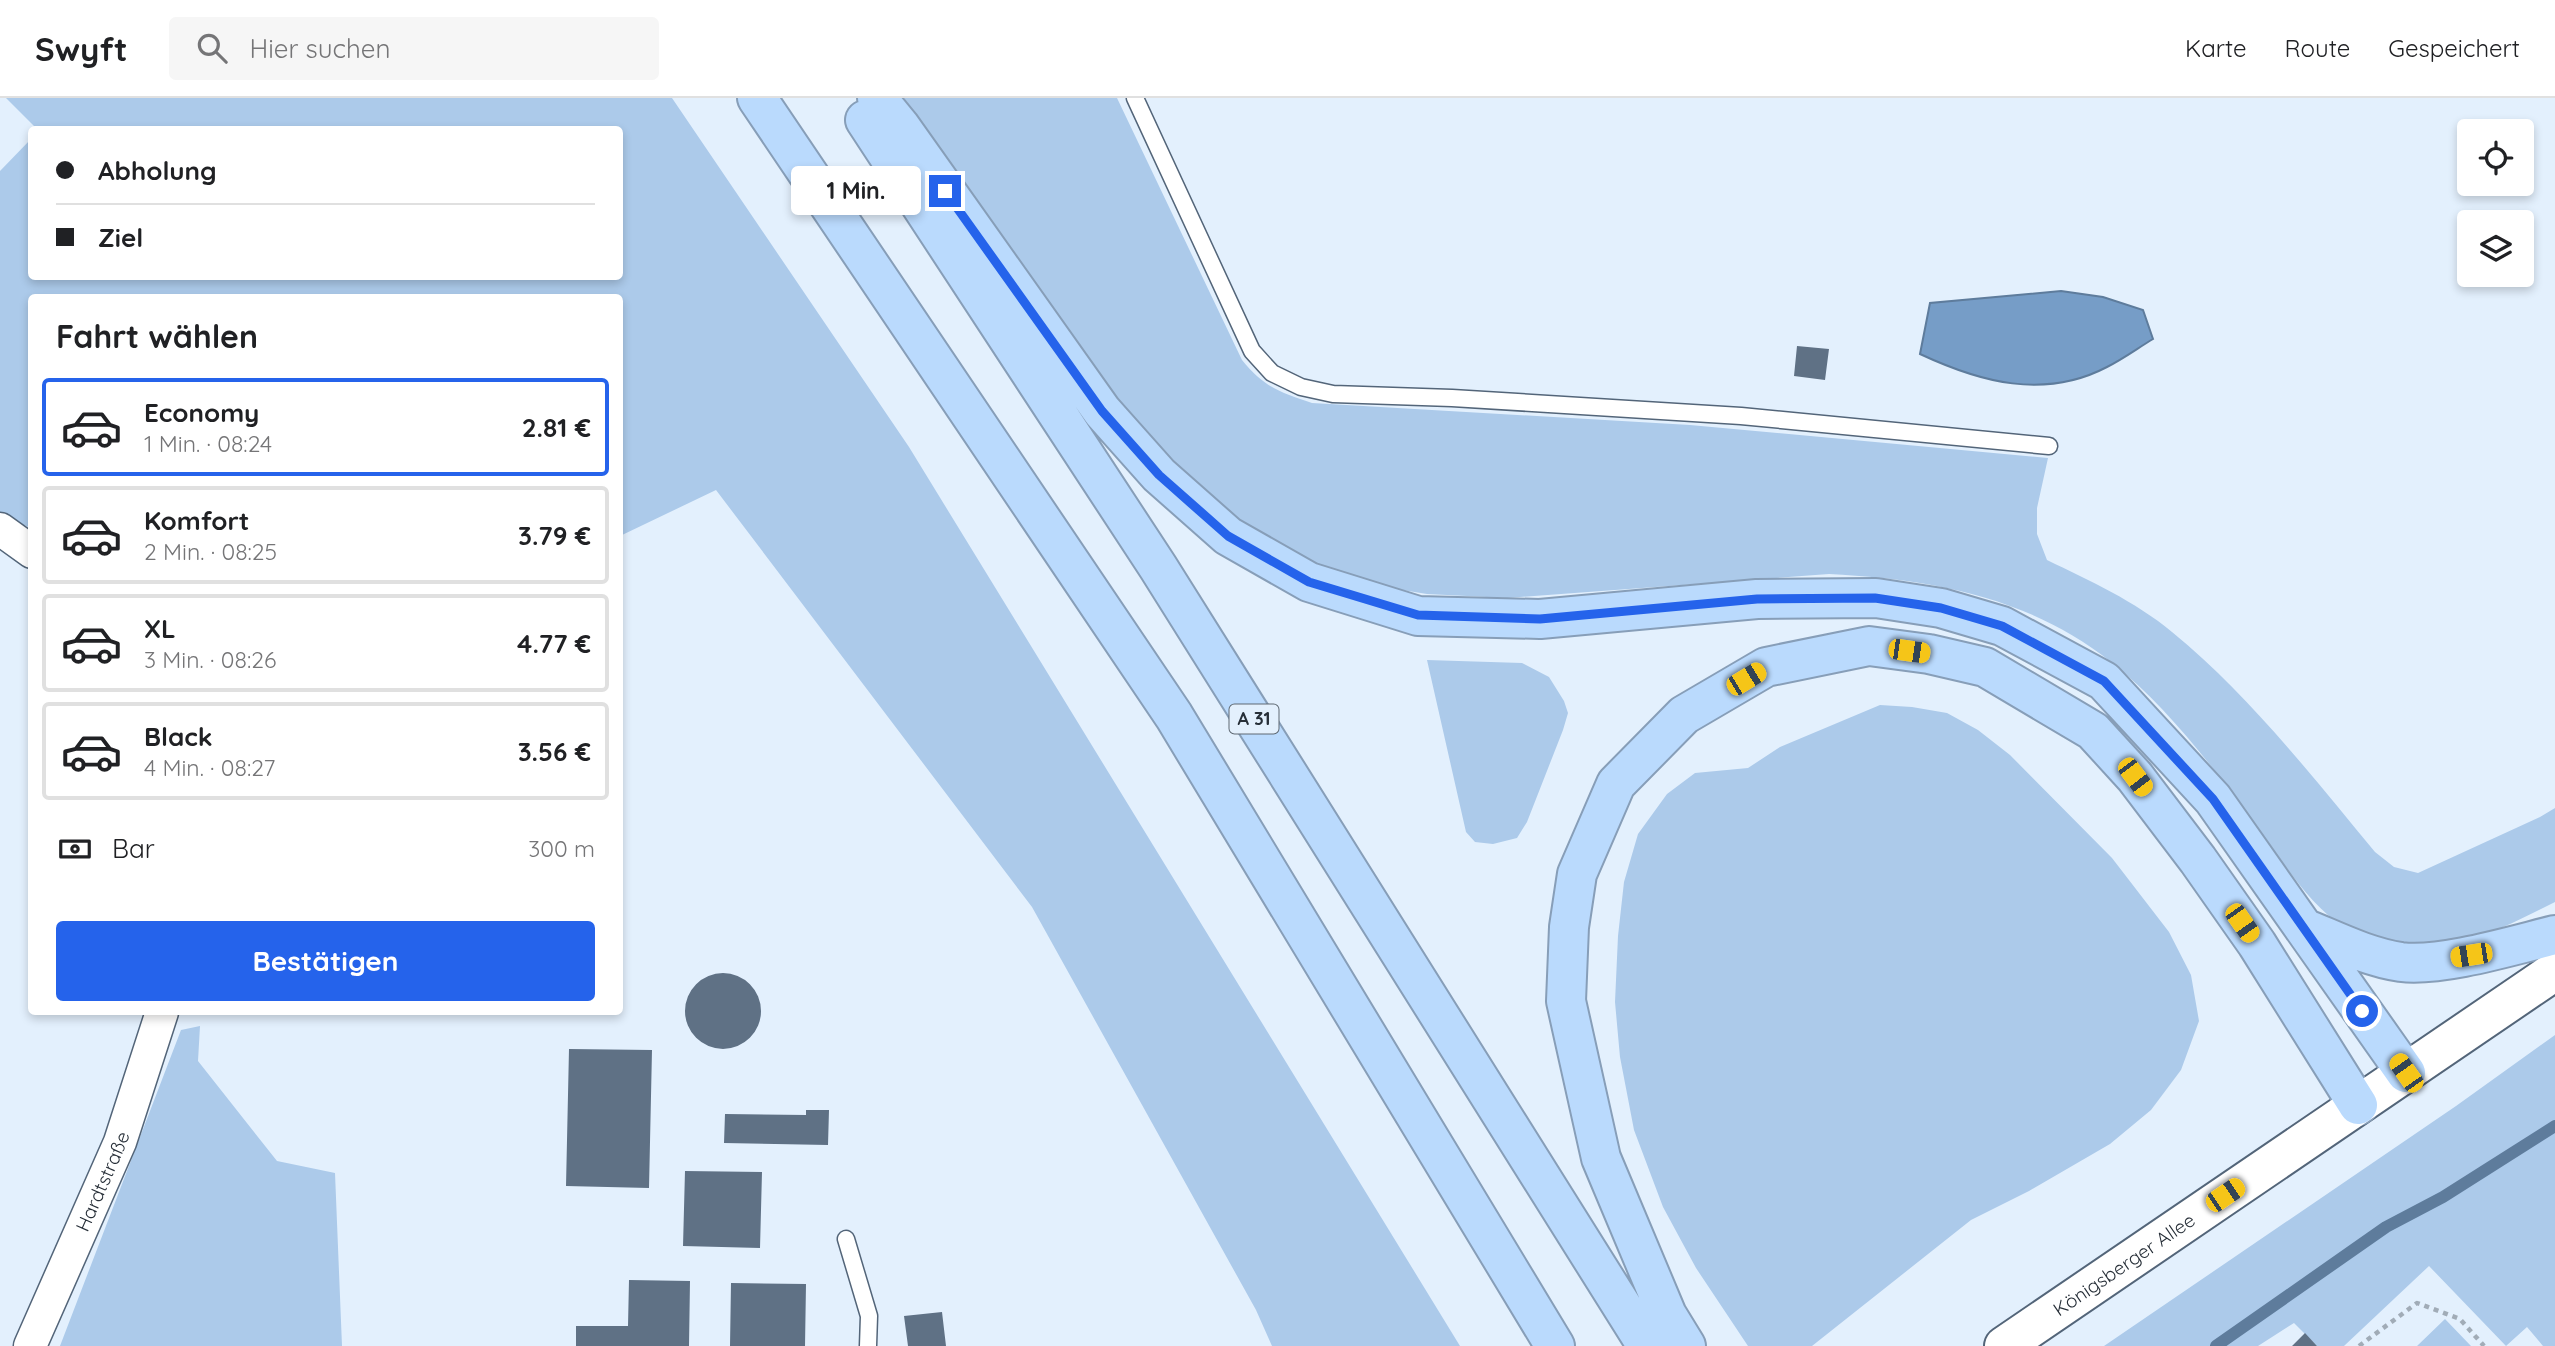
<!DOCTYPE html>
<html lang="de">
<head>
<meta charset="utf-8">
<style>
	:root { --surface:#fff; --page:#f6f6f6; --text:#202124; --muted:#757577; --line:#e0e0e0; --accent:#2563eb }
	body { margin:0; font-family:Quicksand,sans-serif; background:var(--page); color:var(--text); height:100vh; display:flex; flex-direction:column; font-size:26px; white-space:nowrap }
	* { box-sizing:border-box; margin:0 }
	p { font-size:23px; color:var(--muted) }
	.icon { flex:none; width:38px; height:38px; fill:none; stroke:currentColor; stroke-width:2; stroke-linecap:round; stroke-linejoin:round }
	.map { position:relative; flex:1; overflow:hidden }
	.drawer { position:absolute; left:28px; top:196px; width:595px; height:721px; display:flex; flex-direction:column; background:var(--surface); border-radius:7px; box-shadow:0 4px 10px #0003 }
	.drawer>* { flex:none }
	.guide { position:absolute; left:28px; top:28px; width:595px; height:154px; border-radius:7px; box-shadow:0 4px 10px #0003; display:grid; align-content:center; height:154px; padding:0 28px; background:var(--surface) }
	.controls { position:absolute; left:2457px; top:21px; display:grid; gap:14px }
	.controls a { display:grid; place-items:center; width:77px; height:77px; border-radius:7px; background:var(--surface); box-shadow:0 4px 10px #0003; font-size:35px }
	.end { position:absolute; width:32px; height:32px; margin:-16px; border:9px solid #2563eb; background:#fff; box-shadow:0 0 0 4px #fff }
	.from { border-radius:50% }
	.bubble { position:absolute; height:49px; border-radius:7px; background:var(--surface); box-shadow:0 4px 10px #0003; font-size:23px; font-weight:700; line-height:49px; text-align:center }
	.car { position:absolute; width:21px; height:42px; margin:-21px -10px; border-radius:9px; box-shadow:0 0 5px 2px #0007; background:linear-gradient(#f5c518 24%,#345 0 40%,#f5c518 0 76%,#345 0 86%,#f5c518 0) }
	.guide b { display:flex; align-items:center; gap:24px; height:66px; font-size:26px }
	.guide b+b { border-top:2px solid var(--line) }
	.guide i { width:18px; height:18px; background:var(--text) }
	ul { padding:0; list-style:none }
	li { display:flex; align-items:center; gap:21px; height:98px; margin:0 14px 10px; padding:0 14px; border:4px solid var(--line); border-radius:7px }
	li div { flex:1 }
	li b { display:block; font-size:26px }
	li em { font-style:normal; font-weight:700 }
	li.active { border-color:var(--accent) }
	li>.icon { width:63px; height:63px; stroke-width:1.5 }
	h2 { padding:0 28px; font-size:32px; line-height:84px }
	.pay { display:flex; align-items:center; gap:18px; height:77px; padding:0 28px; font-size:26px }
	.pay p { margin-inline-start:auto }
	.cta { display:flex; gap:14px; margin-top:auto; padding:14px 28px }
	.cta a { flex:1; height:80px; border-radius:7px; background:var(--accent); color:#fff; font-size:28px; font-weight:700; line-height:80px; text-align:center }
	header { display:flex; align-items:center; gap:42px; box-sizing:border-box; height:98px; padding:0 35px; background:var(--surface); border-bottom:2px solid var(--line) }
	header strong { font-size:33px }
	nav { display:flex; gap:38px; margin-inline-start:auto; font-size:24px }
	.search { width:490px; height:63px; background:var(--page); display:flex; align-items:center; gap:18px; box-sizing:border-box; padding:0 24px; border-radius:7px; color:var(--muted); font-size:26px }
	.map>svg:first-child { display:block }
</style>
</head>
<body>
<header>
<strong>Swyft</strong>
<div class="search"><svg class="icon" aria-label="search" viewBox="0 0 24 24"><circle cx="10" cy="10" r="6"/><path d="M15 15l6 6"/></svg>Hier suchen</div>
<nav><a>Karte</a><a>Route</a><a>Gespeichert</a></nav>
</header>
<div class="map">
<svg width="2555" height="1248" viewBox="0 0 2555 1248">
	<rect width="100%" height="100%" fill="#e3f0fd"/>
	<path fill="#accaea" d="M6 0H672L909 349 1460 1248H1272L1256 1212 1032 809 716 392 620 438V200H32L31 430 0 417V73L31 41 32 178H620V32L37 31Z
		M904 0H1117L1242 262C1264 289 1279 294 1312 305L1690 327 2048 360 2037 410V436L2047 462C2090 483 2135 503 2172 534 2250 598 2311 677 2375 754L2394 769 2418 775 2540 719 2555 710V804C2524 819 2492 837 2457 844 2447 846 2436 846 2426 847 2418 847 2408 850 2400 848 2386 846 2356 837 2345 830 2308 806 2284 765 2258 730 2215 672 2169 610 2111 564 2029 499 1931 481 1829 476L1507 500 1427 496 1371 487 1330 474 1288 455 1195 394 1092 281Z
		M1427 562 1522 565 1549 579 1564 603 1568 615 1563 632 1527 724 1517 740 1493 746 1475 744 1466 734Z
		M1880 607 1912 609 1947 615 1978 632 2010 657 2112 760 2169 834 2191 877 2199 923 2181 972 2151 1012 2110 1046 2029 1093 1971 1122 1812 1248H1748L1696 1170 1663 1109 1634 1032 1620 959 1615 904 1618 838 1624 784 1638 736 1667 696 1695 675 1748 670 1780 649Z
		M200 928 198 963 277 1063 335 1075 342 1248H60L181 932Z
		M2555 937V1248H2543L2527 1229 2506 1248 2429 1168 2344 1248H2317L2294 1225 2258 1248H2104L2456 1008Z
		M2445 1221 2471 1248H2417Z"/>
	<path fill="#769dc7" stroke="#5e7c9c" stroke-width="2" d="M2061 193 2103 199 2143 212 2153 241C2138 250 2123 261 2107 269 2044 302 1980 284 1920 256L1930 205Z"/>
	<g fill="none" stroke-linecap="round" stroke-linejoin="round">
		<path stroke="#5e7c9c" stroke-width="12" d="M2216 1248 2386 1129 2443 1099 2555 1028"/>
	</g>
	<path fill="#5f7185" d="M1797 248 1829 251 1825 282 1794 278Z
		M685 913a38 38 0 1 1 76 0a38 38 0 1 1-76 0Z
		M569 951 652 952 649 1090 566 1088Z
		M806 1012H829L828 1047 724 1045 725 1016 806 1017Z
		M685 1073 762 1074 760 1150 683 1148Z
		M629 1182 690 1183 689 1248H576V1228H628Z
		M731 1185 806 1186 805 1248H730Z
		M942 1214 946 1248H908L904 1218Z
		M2305 1235 2317 1248H2292Z"/>
	<g fill="none" stroke-linecap="round" stroke-linejoin="round">
		<defs>
			<path id="service" d="M1135 0 1252 253 1272 275 1301 289 1333 296 1452 300 1741 318 2049 348
				M846 1141 869 1218 868 1248"/>
			<g id="minor">
				<path d="M0 431 32 454"/>
				<path id="s1" d="M30 1248 120 1044 162 914"/>
			</g>
			<g id="secondary">
				<path id="s2" d="M2004 1248 2555 873"/>
			</g>
			<path id="motorway" d="M757 0 1174 618 1555 1248
				M877 0 900 28 1102 313 1159 377 1228 438 1309 484 1418 518 1540 521 1757 501 1876 500 1941 510 2002 528 2104 583 2213 701 2406 975
				M865 22 1158 469 1647 1248
				M2304 830C2336 843 2367 859 2401 864 2442 869 2514 847 2555 837
				M1686 1248 1667 1217 1601 1060 1566 903 1569 829 1577 776 1616 686 1684 617 1766 569 1869 548 1929 556 1985 569 2093 633 2135 679 2198 762 2257 846 2358 1007"/>
		</defs>
		<use href="#service" stroke="#536579" stroke-width="19"/>
		<use href="#minor" stroke="#536579" stroke-width="35"/>
		<use href="#secondary" stroke="#536579" stroke-width="42"/>
		<use href="#motorway" stroke="#879eb8" stroke-width="42"/>
		<path stroke="#a1acb7" stroke-width="4.5" stroke-dasharray="5 5" stroke-linecap="butt" d="M2359 1248 2417 1205 2460 1221 2484 1248"/>
		<use href="#service" stroke="#fff" stroke-width="16"/>
		<use href="#minor" stroke="#fff" stroke-width="32"/>
		<use href="#secondary" stroke="#fff" stroke-width="38"/>
		<use href="#motorway" stroke="#badafd" stroke-width="38"/>
	</g>
	<g fill="none" stroke-linecap="round" stroke-linejoin="round">
		<path stroke="#2563eb" stroke-width="9" d="M945 93 1102 313 1159 377 1228 438 1309 484 1418 517 1540 521 1757 501 1875 500 1941 510 2002 528 2104 583 2213 701 2362 913"/>
	</g>
	<g text-anchor="middle" stroke-width="7" stroke-linejoin="round" paint-order="stroke">
		<rect fill="#e3f0fd" stroke="#5f6973" stroke-width="2" x="1229.5" y="606.5" width="49" height="29" rx="5"/>
		<g font-size="18" font-weight="bold" fill="#272f38">
			<text x="1254" y="627">A 31</text>
		</g>
		<g font-size="19" fill="#272f38" stroke="#e3f0fd">
			<text dy="7" stroke="none"><textPath href="#s1" startOffset="180">Hardtstraße</textPath></text>
			<text dy="7" stroke="none"><textPath href="#s2" startOffset="145">Königsberger Allee</textPath></text>
		</g>
	</g>
</svg>
<div class="controls">
<a><svg class="icon" aria-label="locate" viewBox="0 0 24 24"><circle cx="12" cy="12" r="6"/><path d="M12 2v4M12 18v4M2 12h4M18 12h4"/></svg></a>
<a><svg class="icon" aria-label="layers" viewBox="0 0 24 24"><path d="M12 4l9 5-9 5-9-5zM3 14l9 5 9-5"/></svg></a>
</div>
<i class="end from" style="left:2362px;top:913px"></i>
<i class="end" style="left:945px;top:93px"></i>
<div class="bubble" style="left:791px;top:68px;width:130px">1 Min.</div>
<i class="car" style="left:1909px;top:553px;rotate:98deg"></i>
<i class="car" style="left:1746px;top:581px;rotate:59deg"></i>
<i class="car" style="left:2135px;top:679px;rotate:143deg"></i>
<i class="car" style="left:2242px;top:825px;rotate:145deg"></i>
<i class="car" style="left:2471px;top:857px;rotate:261deg"></i>
<i class="car" style="left:2406px;top:975px;rotate:325deg"></i>
<i class="car" style="left:2225px;top:1097px;rotate:56deg"></i>
<div class="guide">
<b><i class="from"></i>Abholung</b>
<b><i></i>Ziel</b>
</div>
<section class="drawer">
<h2>Fahrt wählen</h2>
<ul>
<li class="active"><svg class="icon" aria-label="car" viewBox="0 0 24 24"><path d="M5 17H2v-5l4-1 3-4h7l3 4 3 1v5h-3M9 17h6M6 11h13"/><circle cx="7" cy="17" r="2"/><circle cx="17" cy="17" r="2"/></svg><div><b>Economy</b><p>1 Min. · 08:24</p></div><em>2.81 €</em></li>
<li><svg class="icon" aria-label="car" viewBox="0 0 24 24"><path d="M5 17H2v-5l4-1 3-4h7l3 4 3 1v5h-3M9 17h6M6 11h13"/><circle cx="7" cy="17" r="2"/><circle cx="17" cy="17" r="2"/></svg><div><b>Komfort</b><p>2 Min. · 08:25</p></div><em>3.79 €</em></li>
<li><svg class="icon" aria-label="car" viewBox="0 0 24 24"><path d="M5 17H2v-5l4-1 3-4h7l3 4 3 1v5h-3M9 17h6M6 11h13"/><circle cx="7" cy="17" r="2"/><circle cx="17" cy="17" r="2"/></svg><div><b>XL</b><p>3 Min. · 08:26</p></div><em>4.77 €</em></li>
<li><svg class="icon" aria-label="car" viewBox="0 0 24 24"><path d="M5 17H2v-5l4-1 3-4h7l3 4 3 1v5h-3M9 17h6M6 11h13"/><circle cx="7" cy="17" r="2"/><circle cx="17" cy="17" r="2"/></svg><div><b>Black</b><p>4 Min. · 08:27</p></div><em>3.56 €</em></li>
</ul>
<div class="pay"><svg class="icon" aria-label="cash" viewBox="0 0 24 24"><path d="M3 7h18v10H3z"/><circle cx="12" cy="12" r="2"/></svg>Bar<p>300 m</p></div>
<div class="cta"><a>Bestätigen</a></div>
</section>
</div>
</body>
</html>
